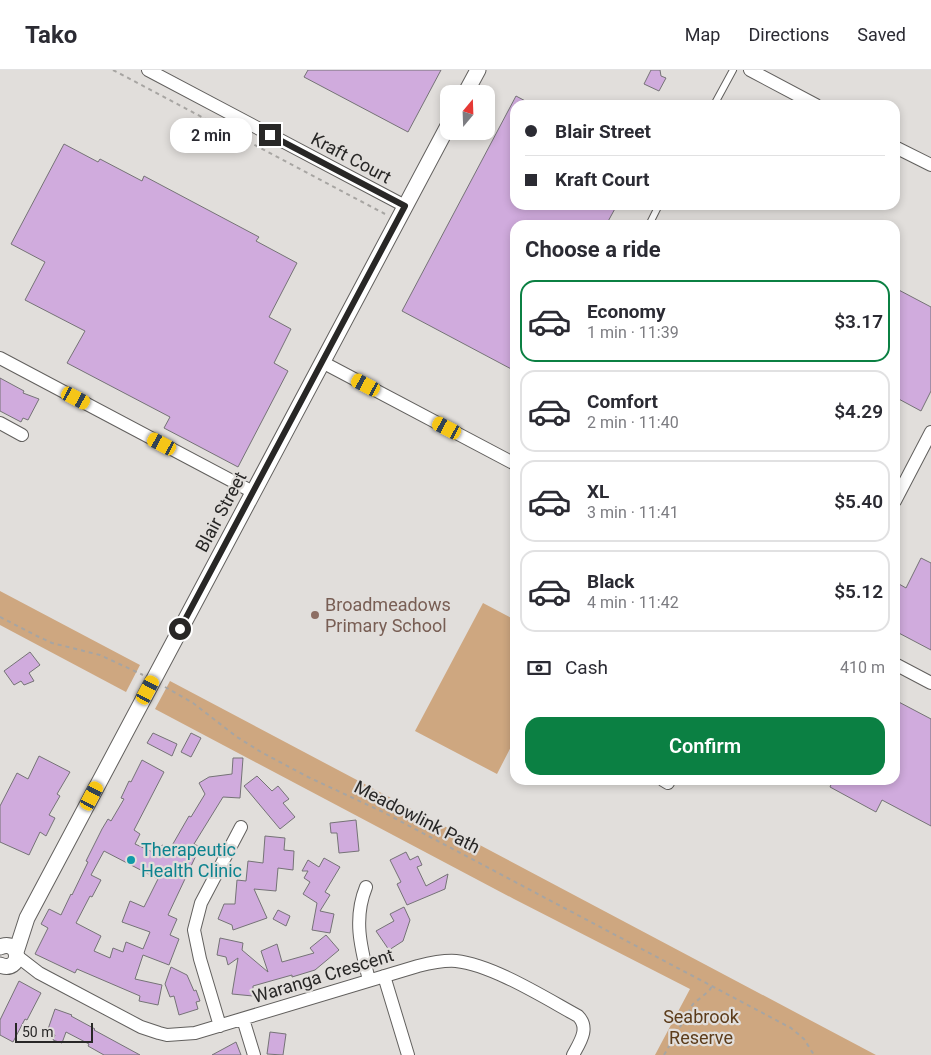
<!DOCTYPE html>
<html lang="en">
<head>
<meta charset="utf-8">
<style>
	:root { --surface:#fff; --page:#f7f7f7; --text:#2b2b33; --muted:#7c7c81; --line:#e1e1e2; --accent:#0b8043 }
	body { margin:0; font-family:Roboto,sans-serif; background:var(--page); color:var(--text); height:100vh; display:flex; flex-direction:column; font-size:19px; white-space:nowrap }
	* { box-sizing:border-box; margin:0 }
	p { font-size:16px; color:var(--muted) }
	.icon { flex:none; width:28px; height:28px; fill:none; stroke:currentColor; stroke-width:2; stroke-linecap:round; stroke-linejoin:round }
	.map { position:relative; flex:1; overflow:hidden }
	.side { position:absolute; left:510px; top:150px; width:390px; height:565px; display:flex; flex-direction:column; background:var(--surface); border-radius:15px; box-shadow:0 2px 8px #0003 }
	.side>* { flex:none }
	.banner { position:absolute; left:510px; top:30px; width:390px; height:110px; border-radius:15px; box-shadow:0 2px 8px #0003; display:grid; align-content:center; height:110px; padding:0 15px; background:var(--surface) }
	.needle { width:32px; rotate:19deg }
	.tools { position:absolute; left:440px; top:15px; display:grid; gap:10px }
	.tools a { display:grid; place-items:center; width:55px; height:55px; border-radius:10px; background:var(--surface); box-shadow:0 2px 8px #0003; font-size:25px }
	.scale { position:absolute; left:15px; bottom:12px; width:78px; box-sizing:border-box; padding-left:5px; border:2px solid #282726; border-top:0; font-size:14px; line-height:18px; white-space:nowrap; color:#282726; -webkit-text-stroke:4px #e1dedb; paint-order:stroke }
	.end { position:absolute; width:22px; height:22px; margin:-11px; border:6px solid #282726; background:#fff; box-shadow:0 0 0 2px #fff }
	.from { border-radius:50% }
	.bubble { position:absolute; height:35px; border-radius:15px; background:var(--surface); box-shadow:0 2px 8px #0003; font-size:16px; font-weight:600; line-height:35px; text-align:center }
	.car { position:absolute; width:15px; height:30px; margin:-15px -8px; border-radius:6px; box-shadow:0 0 4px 1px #0007; background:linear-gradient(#f5c518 24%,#345 0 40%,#f5c518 0 76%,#345 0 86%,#f5c518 0) }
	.banner b { display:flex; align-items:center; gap:18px; height:48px; font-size:19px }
	.banner b+b { border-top:1px solid var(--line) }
	.banner i { width:12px; height:12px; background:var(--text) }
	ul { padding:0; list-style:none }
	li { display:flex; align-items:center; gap:15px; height:82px; margin:0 10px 8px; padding:0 5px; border:2px solid var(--line); border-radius:15px }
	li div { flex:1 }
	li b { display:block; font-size:19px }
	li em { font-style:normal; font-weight:600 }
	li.selected { border-color:var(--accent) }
	li>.icon { width:45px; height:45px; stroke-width:1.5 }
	h2 { padding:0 15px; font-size:22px; line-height:60px }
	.pay { display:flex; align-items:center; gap:12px; height:55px; padding:0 15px; font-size:19px }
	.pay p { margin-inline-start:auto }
	.action { display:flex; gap:10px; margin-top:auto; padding:10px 15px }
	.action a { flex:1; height:58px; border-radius:15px; background:var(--accent); color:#fff; font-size:20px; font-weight:600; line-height:58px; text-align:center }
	header { display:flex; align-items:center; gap:30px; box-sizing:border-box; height:70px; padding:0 25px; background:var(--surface); border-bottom:1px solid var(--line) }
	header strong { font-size:24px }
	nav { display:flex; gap:28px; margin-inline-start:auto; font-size:18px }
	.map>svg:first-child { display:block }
</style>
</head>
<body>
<header>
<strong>Tako</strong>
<nav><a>Map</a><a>Directions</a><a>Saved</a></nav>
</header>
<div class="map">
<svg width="931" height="985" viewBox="0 0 931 985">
	<rect width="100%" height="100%" fill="#e1dedb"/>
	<path fill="#cea780" d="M0 521 140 595 126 622 0 555Z
		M483 533 515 550V669L497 704 415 661Z
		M170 611 876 985H655L690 919 514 829 155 639Z"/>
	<path fill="#d0abdd" stroke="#757376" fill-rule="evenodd" d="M308 0H441L408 62 304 7Z
		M651 0H660L661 6 666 8 659 21 644 14Z
		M516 26 533 35H515V135H617L606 155H515V301L402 241Z
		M64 74 98 92 100 89 142 111 144 106 259 167 256 171 297 193 269 247 291 259 274 293 288 301 238 397 164 358 170 347 67 293 85 261 25 230 45 192 11 174Z
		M895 218 931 237V321L921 341 895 327Z
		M0 308 24 321 23 323 39 329 28 350 23 348 21 352 0 341Z
		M921 488 931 493V580L895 561V522L899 514 906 518Z
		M30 582 40 595 29 603 34 611 24 615 21 611 14 615 4 601Z
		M895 630 931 649V756L882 730 876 742 830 717 833 710H895Z
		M153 663 177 674 172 686 147 673Z
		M191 663 201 668 191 687 181 682Z
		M39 686 70 702 57 724 60 726 49 745 55 748 46 766 40 762 29 785 0 772V736L17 703 28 709Z
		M233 688H243L240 728 223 727 194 774 200 777 168 845 177 849 170 865 179 869 169 895 143 885 135 909 162 915 158 935 139 931 140 926 77 899 75 903 35 884 48 858 41 854 49 839 61 845 71 824 72 825 88 792 86 791 102 759 108 749 111 751 124 729 121 728 129 711 131 712 142 690 164 702 134 760 140 764 135 774 157 784 162 775 170 779 189 746 191 747 205 724 199 713 209 707 232 704ZM104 781 158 809 144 837 130 831 122 852 150 862 143 879 126 872 123 882 113 878 110 888 94 881 101 866 76 853 90 826 92 827 101 810 91 805Z
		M257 706 272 721 278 716 289 729 283 733 295 747 280 759 244 716Z
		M356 750 359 781 339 783 337 763H331L330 753Z
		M265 766 285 768 284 780 294 781 293 800 278 798 276 821 254 819 267 848 233 860 232 855 218 849 224 834H235L237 810 246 811 248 791 263 793Z
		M406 782 410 790 418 786 422 795 417 797 426 816 448 804 445 819 407 835 397 814 401 812 390 790Z
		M324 788 340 797 325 822 330 825 320 841 334 844 330 863 312 860 317 833 303 824 310 812 304 808 308 801H302L308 790 319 797Z
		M404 837 410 850 403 871 389 880 376 861 394 851 390 844Z
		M278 840 290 846 286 856 273 849Z
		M326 865 339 880 315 900 292 907V905L253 916V926L232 924 238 888 228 895 226 887 217 885 220 868 243 873 242 880 268 902 261 881 277 874 282 892 314 883 310 878Z
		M171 897 187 905 194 921 196 920 200 931 196 932 198 939 179 945 174 926 170 927 165 914Z
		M19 911 41 923 27 950 25 949 13 972 0 965V950Z
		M55 939 72 945 71 946 95 959 94 960 140 985H104L88 976 89 974 66 962 62 973 53 970 55 965 47 962Z
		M270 962 286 964 283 985 267 984Z
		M236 972 241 985H212Z"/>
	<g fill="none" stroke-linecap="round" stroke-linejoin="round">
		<defs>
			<path id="service" d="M714 35 733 0
				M649 155 659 135"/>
			<path id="minor" d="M148 0 405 136
				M750 0 816 35
				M895 77 931 95
				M0 288 253 422
				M322 292 515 394
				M0 353 22 365
				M895 431 931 362
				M895 594 931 613
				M663 710 668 713
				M366 817C353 849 361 878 369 910
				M17 886 39 903 141 957 159 963 167 965 195 963 418 896C430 893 443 890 456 891 493 895 545 928 578 946 590 958 580 972 573 985
				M384 906 408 985
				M243 949 254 985
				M220 956 200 889 194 860 201 833 241 757"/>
			<path id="tertiary" d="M465 24 478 0
				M0 877C22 868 22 904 0 895
				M16 882 27 848 449 54"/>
		</defs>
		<use href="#service" stroke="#62605e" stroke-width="8"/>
		<use href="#minor" stroke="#62605e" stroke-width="14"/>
		<use href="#tertiary" stroke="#62605e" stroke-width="17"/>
		<path stroke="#a7a5a2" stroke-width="2" stroke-dasharray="4 4" stroke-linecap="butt" d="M113 0 385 144
			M0 547 37 566 52 573 100 585 143 605
			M165 617 193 633 237 667 261 682 308 707 383 742 791 958 804 969 814 985
			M664 985 693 934 709 921 712 916"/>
		<use href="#service" stroke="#fff" stroke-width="6"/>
		<use href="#minor" stroke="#fff" stroke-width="12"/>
		<use href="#tertiary" stroke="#fff" stroke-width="15"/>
	</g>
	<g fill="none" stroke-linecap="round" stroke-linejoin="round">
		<path stroke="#282726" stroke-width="6" d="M180 559 405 136 270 65"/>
	</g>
	<circle fill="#8d6e63" stroke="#e1dedb" stroke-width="2" cx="315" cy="545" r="5"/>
	<circle fill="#0f9aa8" stroke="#e1dedb" stroke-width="2" cx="131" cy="790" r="5"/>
	<g text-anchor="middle" stroke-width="4.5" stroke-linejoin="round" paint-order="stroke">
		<g font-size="18" fill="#282726" stroke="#e1dedb">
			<text transform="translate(351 88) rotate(28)" y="6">Kraft Court</text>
			<text transform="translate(221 442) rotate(-62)" y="6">Blair Street</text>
			<text transform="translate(417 747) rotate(27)" y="6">Meadowlink Path</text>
			<text transform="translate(323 906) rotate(-17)" y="6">Waranga Crescent</text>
		</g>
		<g font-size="18" fill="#785e54" stroke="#e1dedb" text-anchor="start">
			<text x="325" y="541">Broadmeadows<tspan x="325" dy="21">Primary School</tspan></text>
		</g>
		<g font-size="18" fill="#0d838f" stroke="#e1dedb" text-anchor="start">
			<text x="141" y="786">Therapeutic<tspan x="141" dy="21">Health Clinic</tspan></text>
		</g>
		<g font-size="18" fill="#5c3c1a" stroke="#e1dedb">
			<text x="701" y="953">Seabrook<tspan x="701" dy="21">Reserve</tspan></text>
		</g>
	</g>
</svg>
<div class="tools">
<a><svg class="needle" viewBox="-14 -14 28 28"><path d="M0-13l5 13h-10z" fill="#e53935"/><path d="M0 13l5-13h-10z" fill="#7c7c81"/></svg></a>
</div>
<div class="scale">50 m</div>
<i class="end from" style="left:180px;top:559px"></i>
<i class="end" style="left:270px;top:65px"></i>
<div class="bubble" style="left:170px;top:48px;width:82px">2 min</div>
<i class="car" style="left:366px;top:315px;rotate:298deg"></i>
<i class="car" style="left:76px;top:328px;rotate:118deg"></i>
<i class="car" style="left:447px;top:358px;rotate:298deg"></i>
<i class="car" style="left:162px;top:374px;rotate:298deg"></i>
<i class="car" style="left:148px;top:620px;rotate:28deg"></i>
<i class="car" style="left:92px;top:726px;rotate:28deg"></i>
<div class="banner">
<b><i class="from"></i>Blair Street</b>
<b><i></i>Kraft Court</b>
</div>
<section class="side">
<h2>Choose a ride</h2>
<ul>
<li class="selected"><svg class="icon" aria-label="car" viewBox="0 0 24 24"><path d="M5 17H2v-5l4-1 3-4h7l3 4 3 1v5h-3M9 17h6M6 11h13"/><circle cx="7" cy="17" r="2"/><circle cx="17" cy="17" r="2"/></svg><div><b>Economy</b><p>1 min · 11:39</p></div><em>$3.17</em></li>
<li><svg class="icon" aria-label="car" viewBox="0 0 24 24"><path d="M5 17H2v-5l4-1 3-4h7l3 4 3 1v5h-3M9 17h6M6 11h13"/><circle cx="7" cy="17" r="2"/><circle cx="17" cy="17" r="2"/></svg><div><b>Comfort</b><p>2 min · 11:40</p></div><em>$4.29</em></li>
<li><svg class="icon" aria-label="car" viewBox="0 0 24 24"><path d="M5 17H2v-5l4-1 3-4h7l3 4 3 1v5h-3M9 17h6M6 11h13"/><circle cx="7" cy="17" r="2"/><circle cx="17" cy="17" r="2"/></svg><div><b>XL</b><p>3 min · 11:41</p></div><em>$5.40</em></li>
<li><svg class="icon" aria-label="car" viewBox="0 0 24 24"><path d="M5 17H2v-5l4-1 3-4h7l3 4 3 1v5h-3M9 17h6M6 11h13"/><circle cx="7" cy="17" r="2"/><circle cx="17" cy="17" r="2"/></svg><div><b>Black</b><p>4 min · 11:42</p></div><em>$5.12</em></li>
</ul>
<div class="pay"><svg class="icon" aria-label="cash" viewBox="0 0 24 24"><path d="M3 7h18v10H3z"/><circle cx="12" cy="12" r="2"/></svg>Cash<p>410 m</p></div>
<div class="action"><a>Confirm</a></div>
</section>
</div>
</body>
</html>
